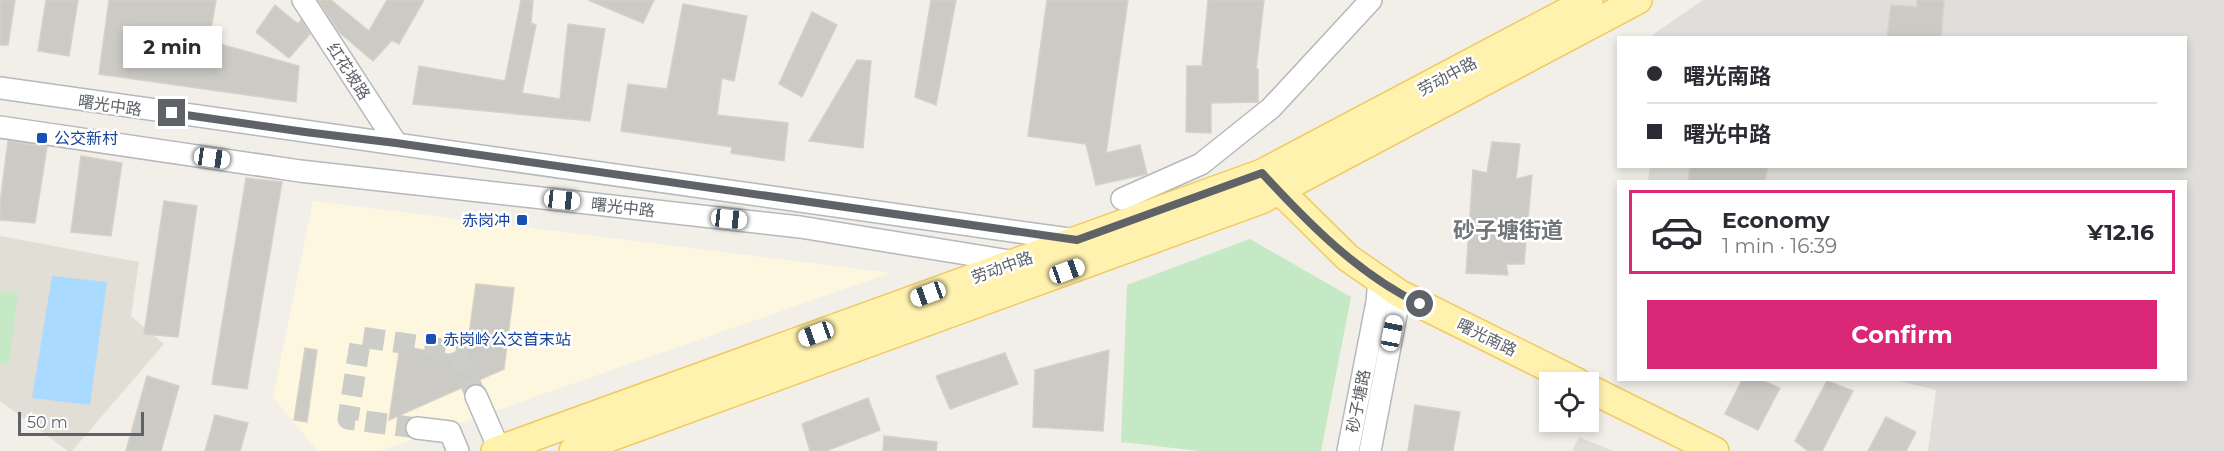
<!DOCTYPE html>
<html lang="en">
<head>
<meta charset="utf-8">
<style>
	:root { --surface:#fff; --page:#f2f2f3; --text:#2b2b33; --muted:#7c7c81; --line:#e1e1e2; --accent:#db2777 }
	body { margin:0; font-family:Montserrat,"Noto Sans SC",sans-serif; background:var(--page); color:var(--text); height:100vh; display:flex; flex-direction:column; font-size:22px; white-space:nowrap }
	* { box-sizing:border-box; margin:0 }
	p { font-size:20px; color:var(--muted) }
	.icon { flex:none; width:33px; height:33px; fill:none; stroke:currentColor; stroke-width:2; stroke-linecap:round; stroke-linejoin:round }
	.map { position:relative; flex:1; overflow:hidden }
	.details { position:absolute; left:1617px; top:180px; width:570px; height:201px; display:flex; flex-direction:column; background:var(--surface); border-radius:0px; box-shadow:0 3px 9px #0003 }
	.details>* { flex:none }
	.top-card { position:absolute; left:1617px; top:36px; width:570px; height:132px; border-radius:0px; box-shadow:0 3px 9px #0003; display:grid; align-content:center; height:132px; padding:0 30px; background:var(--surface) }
	.buttons { position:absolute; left:1539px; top:372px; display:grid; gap:12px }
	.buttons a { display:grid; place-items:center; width:60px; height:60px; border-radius:0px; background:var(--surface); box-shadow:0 3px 9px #0003; font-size:30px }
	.scale { position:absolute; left:18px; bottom:15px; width:126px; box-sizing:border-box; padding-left:6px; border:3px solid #5f6368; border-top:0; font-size:16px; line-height:21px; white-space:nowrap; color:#5f6368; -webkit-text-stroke:4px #fff; paint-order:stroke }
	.end { position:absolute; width:27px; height:27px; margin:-14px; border:8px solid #5f6368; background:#fff; box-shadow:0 0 0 3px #fff }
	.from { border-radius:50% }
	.bubble { position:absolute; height:42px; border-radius:0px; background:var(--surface); box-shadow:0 3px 9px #0003; font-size:20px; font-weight:700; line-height:42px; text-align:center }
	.car { position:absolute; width:18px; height:36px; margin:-18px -9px; border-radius:8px; box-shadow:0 0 4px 2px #0007; background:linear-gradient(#fff 24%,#345 0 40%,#fff 0 76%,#345 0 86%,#fff 0) }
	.top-card b { display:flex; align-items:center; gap:21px; height:57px; font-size:22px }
	.top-card b+b { border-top:2px solid var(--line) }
	.top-card i { width:15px; height:15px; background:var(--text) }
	ul { padding:10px 0 0; list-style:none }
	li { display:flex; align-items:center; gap:18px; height:84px; margin:0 12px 9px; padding:0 18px; border:3px solid transparent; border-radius:0px }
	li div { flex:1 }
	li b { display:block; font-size:22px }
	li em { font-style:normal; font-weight:700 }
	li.on { border-color:var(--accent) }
	li>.icon { width:54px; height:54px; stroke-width:1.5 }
	.action { display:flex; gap:12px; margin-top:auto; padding:12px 30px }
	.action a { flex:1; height:69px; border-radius:0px; background:var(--accent); color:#fff; font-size:24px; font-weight:700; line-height:69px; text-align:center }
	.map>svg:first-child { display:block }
</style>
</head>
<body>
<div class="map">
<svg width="2224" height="451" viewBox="0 0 2224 451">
	<rect width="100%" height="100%" fill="#f1efe8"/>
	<path fill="#fef7e0" d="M313 201 890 273 380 451H318L273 397Z"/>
	<path fill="#e0deda" d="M1703 0H2224V451H1928L1936 390 1895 380H2186V182L1648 181 1650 166H2186V38H1648Z"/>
	<path fill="#e1ded6" d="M0 236 139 262 131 316 164 344 72 451H68L0 401Z
		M1579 437 1613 451H1572Z"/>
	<path fill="#c5e8c5" d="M1250 239 1351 297 1321 451H1200L1121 442 1127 285Z
		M0 292 18 293 9 364H0Z"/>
	<path fill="#aadaff" d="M52 276 107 282 90 405 32 398Z"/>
	<path fill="#cccac5" stroke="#d6d1c6" stroke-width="1.5" d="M0 0H15L8 45H0Z
		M46 0H78L69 56 38 51Z
		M109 0H216L209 41 299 66 296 102 99 74Z
		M318 0H331L369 31 387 0H424L399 44 392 40 373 61 339 32Z
		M521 0H533L531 23 536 25 522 93 560 99 568 24 605 29 590 121 413 104 419 66 505 81Z
		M588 0H654L643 23Z
		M931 0H956L936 105 915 97Z
		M1047 0H1128L1106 153 1140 145 1147 174 1096 185 1086 144 1028 136Z
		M1208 0H1264L1256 69H1258V102L1211 103V133L1186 132 1187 66H1202Z
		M1917 0H1944L1941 38H1887L1891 5 1917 7Z
		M683 4 747 16 734 81 722 78 717 115 788 123 784 161 731 153 732 147 621 131 628 84 667 89Z
		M275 5 298 24 301 20 310 34 289 58 256 32Z
		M812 12 837 25 802 97 779 84Z
		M857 60 871 61 863 148 809 141Z
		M8 141 47 147 35 223 0 220V203Z
		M1492 142 1520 144 1516 179 1532 175 1524 264H1506L1508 275 1466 273 1473 170 1487 173Z
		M81 156 122 163 111 236 71 232Z
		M1690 166H1768L1765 182H1688Z
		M246 178 282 182 247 389 212 384Z
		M164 201 197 206 178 337 144 334Z
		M476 284 514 288 504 369 389 420 400 346 466 357Z
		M305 348 317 350 307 422 294 420Z
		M1109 350 1103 431 1033 427 1035 370Z
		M1005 353 1018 384 950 409 936 376Z
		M147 376 179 386 161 451H126Z
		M1742 380H1761L1780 388 1758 430 1725 414Z
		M1827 381 1853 391 1822 451H1808L1795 441Z
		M868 398 880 430 826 451H810L802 424Z
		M1415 405 1460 412 1453 451H1408Z
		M215 415 248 423 240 451H205Z
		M1886 417 1916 432 1906 451H1868Z
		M884 436 937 442 936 451H883Z"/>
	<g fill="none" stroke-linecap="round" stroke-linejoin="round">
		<path stroke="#ccccc8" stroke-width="21" stroke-dasharray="21 10" stroke-linecap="butt" d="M417 428 348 419 361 337 456 351 476 396"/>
		<defs>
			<path id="minor" d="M303 0 396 143
				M0 88 1076 240
				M0 127 300 171 800 227 1016 262
				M1122 199 1201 164 1271 108 1371 0
				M476 396 500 451
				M417 428 450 432 458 451
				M1348 451 1377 302 1379 280
				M1370 451 1400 294"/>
			<path id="major" d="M1267 178 1348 258 1400 294 1577 382
				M1588 388 1715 451
				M495 451 1262 173 1589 0
				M573 451 1261 200 1638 0"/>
		</defs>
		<use href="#minor" stroke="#b5b8bc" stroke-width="24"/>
		<use href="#major" stroke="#f2c960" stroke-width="30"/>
		<use href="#minor" stroke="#fff" stroke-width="21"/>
		<use href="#major" stroke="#fff2af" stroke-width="27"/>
	</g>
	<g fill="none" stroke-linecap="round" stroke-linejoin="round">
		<path stroke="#5f6368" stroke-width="8" d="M172 113 305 132 396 143 1077 240 1262 173C1308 223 1358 274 1420 304"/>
	</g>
	<g fill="#1a4fb4" stroke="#fff" stroke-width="2">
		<rect x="36" y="132" width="12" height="12" rx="3"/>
		<rect x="516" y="214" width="12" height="12" rx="3"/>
		<rect x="425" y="333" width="12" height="12" rx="3"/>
	</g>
	<g text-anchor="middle" stroke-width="5" stroke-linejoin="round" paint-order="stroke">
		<g font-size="16" fill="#5f6368" stroke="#fff">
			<text transform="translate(349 71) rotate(57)" y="6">红花坡路</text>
			<text transform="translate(1447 76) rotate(-28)" y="6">劳动中路</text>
			<text transform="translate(110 105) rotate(8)" y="6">曙光中路</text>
			<text transform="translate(623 207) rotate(6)" y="6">曙光中路</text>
			<text transform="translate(1002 267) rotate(-20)" y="6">劳动中路</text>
			<text transform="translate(1487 337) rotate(26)" y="6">曙光南路</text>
			<text transform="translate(1358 401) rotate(-79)" y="6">砂子塘路</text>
		</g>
		<g font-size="16" fill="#164399" stroke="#fff" text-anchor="start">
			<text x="54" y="144">公交新村</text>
			<text x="510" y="226" text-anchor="end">赤岗冲</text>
			<text x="443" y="345">赤岗岭公交首末站</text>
		</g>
		<g font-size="22" font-weight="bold" fill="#70757a" stroke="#fff">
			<text x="1508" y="238">砂子塘街道</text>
		</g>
	</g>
</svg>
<div class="buttons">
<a><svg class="icon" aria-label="locate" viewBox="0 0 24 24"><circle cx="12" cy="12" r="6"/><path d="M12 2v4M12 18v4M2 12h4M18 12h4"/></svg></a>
</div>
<div class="scale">50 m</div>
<i class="end from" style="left:1420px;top:304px"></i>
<i class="end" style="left:172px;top:113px"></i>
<div class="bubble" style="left:123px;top:26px;width:99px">2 min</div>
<i class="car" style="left:212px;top:158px;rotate:98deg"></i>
<i class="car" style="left:562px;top:200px;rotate:96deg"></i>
<i class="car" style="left:729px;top:219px;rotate:96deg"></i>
<i class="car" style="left:1067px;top:271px;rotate:70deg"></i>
<i class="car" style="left:928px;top:294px;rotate:250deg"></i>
<i class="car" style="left:1392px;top:333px;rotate:11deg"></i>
<i class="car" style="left:816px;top:334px;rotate:250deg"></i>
<div class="top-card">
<b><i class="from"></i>曙光南路</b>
<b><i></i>曙光中路</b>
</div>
<section class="details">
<ul>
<li class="on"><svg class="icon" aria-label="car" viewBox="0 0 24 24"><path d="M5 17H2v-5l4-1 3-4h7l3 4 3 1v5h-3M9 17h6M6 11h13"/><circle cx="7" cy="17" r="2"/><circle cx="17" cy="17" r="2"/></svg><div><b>Economy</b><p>1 min · 16:39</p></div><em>¥12.16</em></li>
</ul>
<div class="action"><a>Confirm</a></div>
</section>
</div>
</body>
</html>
